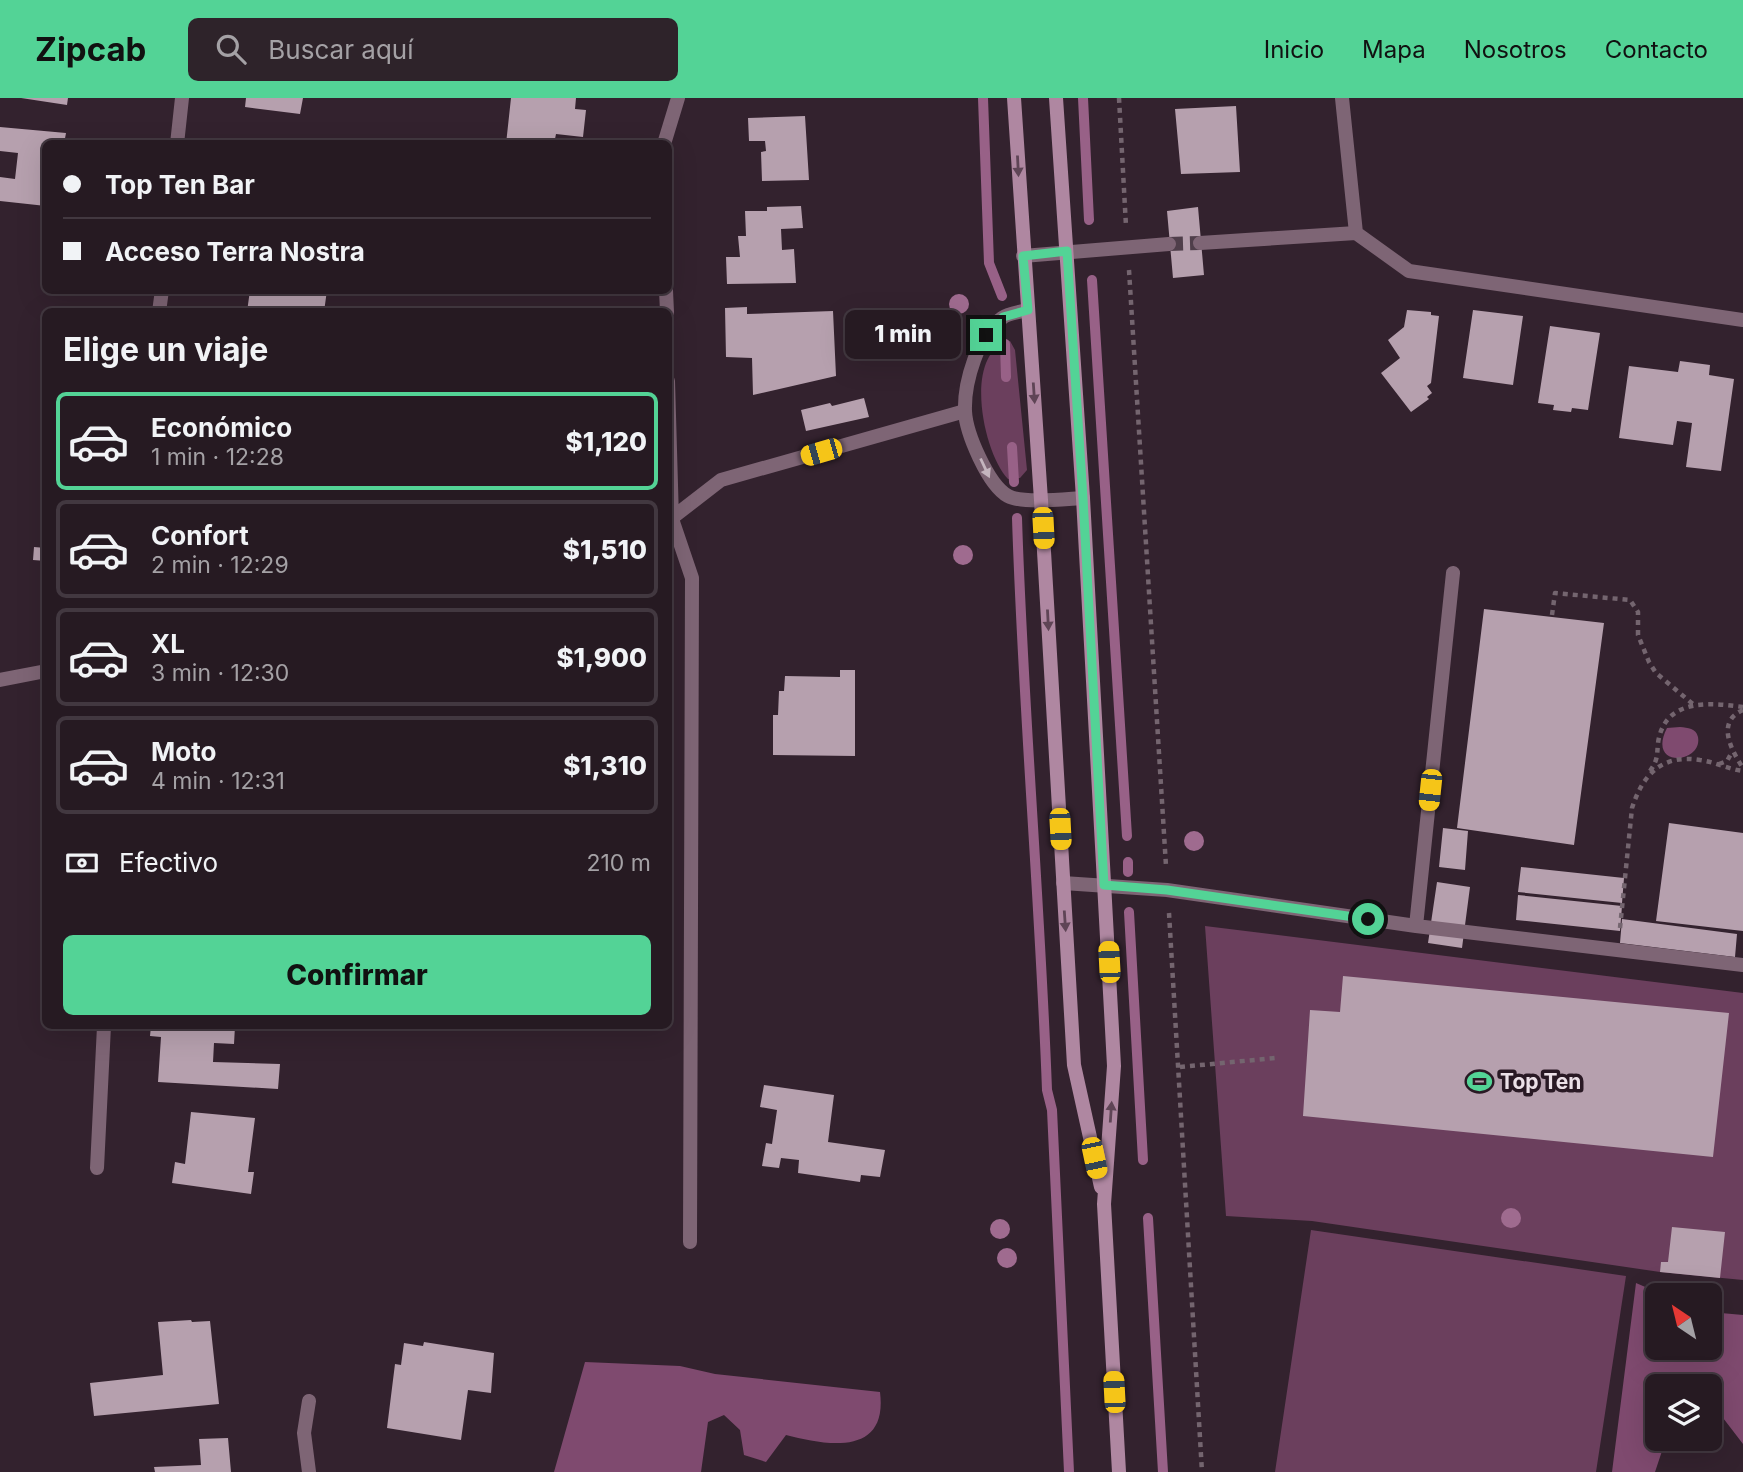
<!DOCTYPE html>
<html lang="es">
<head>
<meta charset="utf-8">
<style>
	:root { --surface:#261a22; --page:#2e232a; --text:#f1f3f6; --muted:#a4a1a5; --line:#423840; --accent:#53d396 }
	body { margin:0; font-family:Inter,sans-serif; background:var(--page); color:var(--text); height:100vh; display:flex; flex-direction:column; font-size:26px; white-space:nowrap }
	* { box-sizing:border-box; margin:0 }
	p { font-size:23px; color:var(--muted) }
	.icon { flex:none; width:38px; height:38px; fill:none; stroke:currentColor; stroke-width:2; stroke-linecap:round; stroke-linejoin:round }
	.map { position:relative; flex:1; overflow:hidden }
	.drawer { position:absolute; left:42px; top:210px; width:630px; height:721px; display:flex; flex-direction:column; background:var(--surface); border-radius:10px; box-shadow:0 7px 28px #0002,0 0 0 2px var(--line) }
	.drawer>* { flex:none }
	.guide { position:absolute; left:42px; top:42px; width:630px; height:154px; border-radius:10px; box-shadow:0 7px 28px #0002,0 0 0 2px var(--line); display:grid; align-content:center; height:154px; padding:0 21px; background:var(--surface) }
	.needle { width:46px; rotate:325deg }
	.controls { position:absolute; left:1645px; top:1185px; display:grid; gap:14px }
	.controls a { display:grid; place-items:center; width:77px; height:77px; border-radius:10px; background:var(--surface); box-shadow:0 7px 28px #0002,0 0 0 2px var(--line); font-size:35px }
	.end { position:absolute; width:32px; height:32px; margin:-16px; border:9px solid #53d396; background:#111; box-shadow:0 0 0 4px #111 }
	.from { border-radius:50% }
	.bubble { position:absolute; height:49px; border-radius:10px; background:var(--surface); box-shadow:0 7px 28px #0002,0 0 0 2px var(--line); font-size:23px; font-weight:800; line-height:49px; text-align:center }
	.car { position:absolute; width:21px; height:42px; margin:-21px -10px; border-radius:9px; box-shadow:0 0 5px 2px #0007; background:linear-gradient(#f5c518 24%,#345 0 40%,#f5c518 0 76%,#345 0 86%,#f5c518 0) }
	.guide b { display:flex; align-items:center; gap:24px; height:66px; font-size:26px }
	.guide b+b { border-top:2px solid var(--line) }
	.guide i { width:18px; height:18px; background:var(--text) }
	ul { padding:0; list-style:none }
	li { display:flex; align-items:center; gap:21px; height:98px; margin:0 14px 10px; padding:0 7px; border:4px solid var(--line); border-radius:10px }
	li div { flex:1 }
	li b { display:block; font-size:26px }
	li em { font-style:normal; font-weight:800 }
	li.active { border-color:var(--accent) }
	li>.icon { width:63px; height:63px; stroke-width:1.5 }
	h2 { padding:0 21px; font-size:32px; line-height:84px }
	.pay { display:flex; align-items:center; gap:18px; height:77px; padding:0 21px; font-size:26px }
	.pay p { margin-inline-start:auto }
	.action { display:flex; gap:14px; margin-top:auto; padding:14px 21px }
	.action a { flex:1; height:80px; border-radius:10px; background:var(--accent); color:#111; font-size:28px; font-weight:800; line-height:80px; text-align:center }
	header { display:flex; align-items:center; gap:42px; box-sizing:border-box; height:98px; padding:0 35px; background:var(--accent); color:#111 }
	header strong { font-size:33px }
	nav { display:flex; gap:38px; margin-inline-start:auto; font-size:24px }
	.search { width:490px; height:63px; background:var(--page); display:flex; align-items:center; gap:18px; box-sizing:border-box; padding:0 24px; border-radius:10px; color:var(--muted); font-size:26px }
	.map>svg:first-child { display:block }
</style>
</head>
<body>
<header>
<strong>Zipcab</strong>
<div class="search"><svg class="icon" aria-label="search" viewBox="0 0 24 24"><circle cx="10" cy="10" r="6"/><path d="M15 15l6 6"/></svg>Buscar aquí</div>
<nav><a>Inicio</a><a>Mapa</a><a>Nosotros</a><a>Contacto</a></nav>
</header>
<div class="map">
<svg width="1743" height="1374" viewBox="0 0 1743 1374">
	<rect width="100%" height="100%" fill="#33222e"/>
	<path fill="#6b3f5d" d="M1010 243 1015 252 1027 372 1020 380 1008 381C983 355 962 254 1010 243Z
		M1205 828 1743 895V1182L1660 1174 1312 1123 1226 1118Z
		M1311 1132 1626 1178 1596 1374H1275Z"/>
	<path fill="#7f4a6f" d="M1680 629C1688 630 1696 630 1698 639 1703 666 1646 671 1667 630Z
		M1636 1185 1664 1197H1657V1250H1710V1214L1743 1217V1346L1710 1303V1288H1657V1340L1666 1341 1655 1374H1612Z
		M585 1264 680 1268 715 1276 880 1294C888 1358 828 1348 786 1337L766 1364 744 1357 740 1332 724 1317 708 1324 701 1374H554Z"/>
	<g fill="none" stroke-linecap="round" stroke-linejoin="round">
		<path stroke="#986187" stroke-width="10" d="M983 0 989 165 1002 198
			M1083 0 1089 122
			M1092 182 1127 738
			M1005 246 1006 279
			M1012 349 1014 384
			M1017 420C1023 611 1040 801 1047 992L1052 1012 1069 1374
			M1128 774V764
			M1129 814 1143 1062
			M1148 1120 1163 1374"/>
	</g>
	<path fill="#b6a0ae" d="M21 0H68L67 7Z
		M246 0H303L300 16 245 9Z
		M511 0H576L575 11 586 12 583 39 556 36 554 46H506Z
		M1236 8 1240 74 1181 76 1175 11Z
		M805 18 809 82 762 83 761 54 766 53 765 43H749L748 20Z
		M0 29 66 35 64 46H46V108L0 103V79L15 81 18 55 0 53Z
		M801 108 803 130 781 131 782 152 794 151 796 185 727 186 726 159H740L738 138H746L745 113H767V109Z
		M1198 109 1204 177 1173 180 1167 113Z
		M250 192H327L324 214H247Z
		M747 209V216L833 213 836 278 753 297 752 260 726 259 725 210Z
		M1407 212 1431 214V217L1439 218 1431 285 1427 288 1432 295 1427 299 1429 301 1411 314 1381 275 1400 260 1388 242 1404 229Z
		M1473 212 1523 218 1513 287 1463 280Z
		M1550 228 1600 235 1588 312 1572 310 1571 314 1553 312 1554 307 1538 305Z
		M1680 263 1710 267 1709 277 1734 281 1721 373 1686 369 1692 325 1677 323 1673 347 1619 340 1629 268 1678 274Z
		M864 300 869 319 806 333 801 312 830 305 832 308Z
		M34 449 46 450V463L33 462Z
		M1484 511 1604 525 1574 747 1457 730Z
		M840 572H855V658L773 657V617H778L779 593H784L785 578 840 579Z
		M1669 725 1743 735V833L1656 823Z
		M1443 730 1468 733 1465 772 1439 769Z
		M1521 769 1624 780 1622 805 1518 794Z
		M1437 784 1470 789 1462 850 1428 845Z
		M1518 797 1622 808 1620 833 1516 822Z
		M1622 821 1737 836 1735 859 1620 845Z
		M1343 878 1729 915 1713 1059 1303 1018 1310 912 1340 914Z
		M151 928H235L234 946 214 945 213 964 280 966 278 991 158 984 161 939 150 938Z
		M522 928H602V932H522Z
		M764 987 834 997 828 1044 885 1052 880 1079 861 1077 860 1084 798 1075 799 1062 781 1060 779 1070 762 1068 766 1045 772 1046 777 1012 760 1009Z
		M191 1014 255 1020 248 1074H254L251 1096 172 1085 175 1064 185 1066Z
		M1672 1129 1725 1134 1720 1180 1660 1174 1661 1164H1668Z
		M191 1222 192 1224 210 1223 219 1306 94 1318 90 1285 163 1277 158 1224Z
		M424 1244 494 1255 491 1295 468 1292 461 1342 387 1330 395 1266 401 1267 404 1245 423 1248Z
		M228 1340 231 1374H155L154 1369 201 1367 199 1341Z"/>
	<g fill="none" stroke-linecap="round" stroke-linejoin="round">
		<path stroke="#4f3e4a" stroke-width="14" stroke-dasharray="14 7" stroke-linecap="butt" d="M1169 146 1200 145"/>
		<path stroke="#74656f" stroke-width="4.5" stroke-dasharray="5 5" stroke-linecap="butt" d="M1119 0 1126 128
			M1129 172 1166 768
			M1552 517 1555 495 1630 502 1638 514V537L1649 564 1656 575 1694 607
			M1743 612C1715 624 1732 653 1743 670
			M1719 666 1727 663 1732 654
			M1650 673C1661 658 1655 652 1660 636 1671 600 1714 605 1743 609
			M1169 815 1202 1374
			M1620 830 1632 710C1643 676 1662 656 1700 662 1715 664 1728 671 1743 673
			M1180 969 1275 960"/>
		<path stroke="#7e6575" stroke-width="14" d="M1063 785 1167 792 1416 828 1743 867
			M1416 828 1453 475"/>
		<path stroke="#7e6575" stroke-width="14" d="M1342 0 1356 135 1409 173 1743 222
			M177 46 182 0
			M664 46 678 0
			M1200 145 1356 135
			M1023 158 1169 146
			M666 192 667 214
			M1028 212C1020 214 1008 215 1002 220 978 236 964 285 965 313 966 335 988 387 1008 398 1023 406 1065 401 1083 400
			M159 214 162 192
			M668 283 672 421 692 480 690 1144
			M668 423 721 382 965 313
			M0 582 46 573
			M97 1070 104 928
			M309 1374 304 1335 309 1303"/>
		<path stroke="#af87a1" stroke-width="14" d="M1014 0 1041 402 1074 967 1101 1089
			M1056 0 1083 400 1114 968 1104 1106 1119 1374"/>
	</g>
	<g fill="#9f6b8f">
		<circle cx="959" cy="206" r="10"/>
		<circle cx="963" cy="457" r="10"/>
		<circle cx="1194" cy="743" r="10"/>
		<circle cx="1511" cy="1120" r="10"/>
		<circle cx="1000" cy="1131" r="10"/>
		<circle cx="1007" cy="1160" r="10"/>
	</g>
	<defs><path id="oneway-solid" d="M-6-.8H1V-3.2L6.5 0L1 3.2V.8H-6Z" transform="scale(1.75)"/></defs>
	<g fill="#5f4556">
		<use href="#oneway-solid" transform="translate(1018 68) rotate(87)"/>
		<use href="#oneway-solid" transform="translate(1034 295) rotate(86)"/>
		<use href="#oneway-solid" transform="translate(1048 522) rotate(87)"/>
		<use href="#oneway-solid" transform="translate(1065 823) rotate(86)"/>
		<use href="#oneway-solid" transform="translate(1111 1014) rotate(-86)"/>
	</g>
	<use fill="#c5b5bf" href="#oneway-solid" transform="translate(985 370) rotate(65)"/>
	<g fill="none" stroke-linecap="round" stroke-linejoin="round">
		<path stroke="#53d396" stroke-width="9" d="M986 237 1003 219 1028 212 1023 158 1067 153 1083 400 1104 787 1167 792 1368 821"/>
	</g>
	<defs>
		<symbol id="stadium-bare" viewBox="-9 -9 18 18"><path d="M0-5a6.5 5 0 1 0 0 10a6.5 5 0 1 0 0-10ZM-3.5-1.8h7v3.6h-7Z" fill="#53d396" stroke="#291924" stroke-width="2.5" paint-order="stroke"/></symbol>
	</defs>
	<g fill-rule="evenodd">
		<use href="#stadium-bare" x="1462" y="966" width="35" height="35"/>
	</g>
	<g text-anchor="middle" stroke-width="7" stroke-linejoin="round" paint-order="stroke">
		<g font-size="21" font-weight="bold" fill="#ebe0e7" stroke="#291924" text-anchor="start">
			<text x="1500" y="991">Top Ten</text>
		</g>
	</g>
</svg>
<div class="controls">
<a><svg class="needle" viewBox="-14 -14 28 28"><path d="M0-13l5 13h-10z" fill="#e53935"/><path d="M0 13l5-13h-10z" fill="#a4a1a5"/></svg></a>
<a><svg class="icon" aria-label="layers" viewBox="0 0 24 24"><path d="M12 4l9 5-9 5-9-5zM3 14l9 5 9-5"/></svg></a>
</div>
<i class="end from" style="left:1368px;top:821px"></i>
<i class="end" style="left:986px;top:237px"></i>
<div class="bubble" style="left:845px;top:212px;width:116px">1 min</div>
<i class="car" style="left:821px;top:354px;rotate:254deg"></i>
<i class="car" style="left:1043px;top:430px;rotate:177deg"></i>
<i class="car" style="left:1430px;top:692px;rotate:186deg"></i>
<i class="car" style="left:1060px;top:731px;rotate:177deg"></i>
<i class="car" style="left:1109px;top:864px;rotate:357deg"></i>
<i class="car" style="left:1094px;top:1060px;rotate:168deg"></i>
<i class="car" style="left:1114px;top:1294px;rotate:357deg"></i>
<div class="guide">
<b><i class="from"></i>Top Ten Bar</b>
<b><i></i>Acceso Terra Nostra</b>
</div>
<section class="drawer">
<h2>Elige un viaje</h2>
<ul>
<li class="active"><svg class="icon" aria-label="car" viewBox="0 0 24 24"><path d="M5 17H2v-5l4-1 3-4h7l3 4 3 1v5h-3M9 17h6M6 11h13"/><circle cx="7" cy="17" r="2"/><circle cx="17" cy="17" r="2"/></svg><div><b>Económico</b><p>1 min · 12:28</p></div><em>$1,120</em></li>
<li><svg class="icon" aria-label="car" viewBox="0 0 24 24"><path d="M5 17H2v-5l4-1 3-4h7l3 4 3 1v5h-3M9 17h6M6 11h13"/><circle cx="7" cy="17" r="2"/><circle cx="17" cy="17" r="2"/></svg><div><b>Confort</b><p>2 min · 12:29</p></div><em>$1,510</em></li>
<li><svg class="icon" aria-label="car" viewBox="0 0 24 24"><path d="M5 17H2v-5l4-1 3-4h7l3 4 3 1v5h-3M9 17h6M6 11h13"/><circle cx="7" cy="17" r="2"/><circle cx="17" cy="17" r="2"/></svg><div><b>XL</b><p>3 min · 12:30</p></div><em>$1,900</em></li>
<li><svg class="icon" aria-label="car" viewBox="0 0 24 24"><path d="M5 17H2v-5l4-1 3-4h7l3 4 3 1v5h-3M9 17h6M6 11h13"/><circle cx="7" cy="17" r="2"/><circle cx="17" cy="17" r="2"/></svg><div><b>Moto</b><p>4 min · 12:31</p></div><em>$1,310</em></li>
</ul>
<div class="pay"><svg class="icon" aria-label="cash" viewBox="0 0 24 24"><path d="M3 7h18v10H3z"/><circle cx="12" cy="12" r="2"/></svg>Efectivo<p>210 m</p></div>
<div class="action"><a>Confirmar</a></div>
</section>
</div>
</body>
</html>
